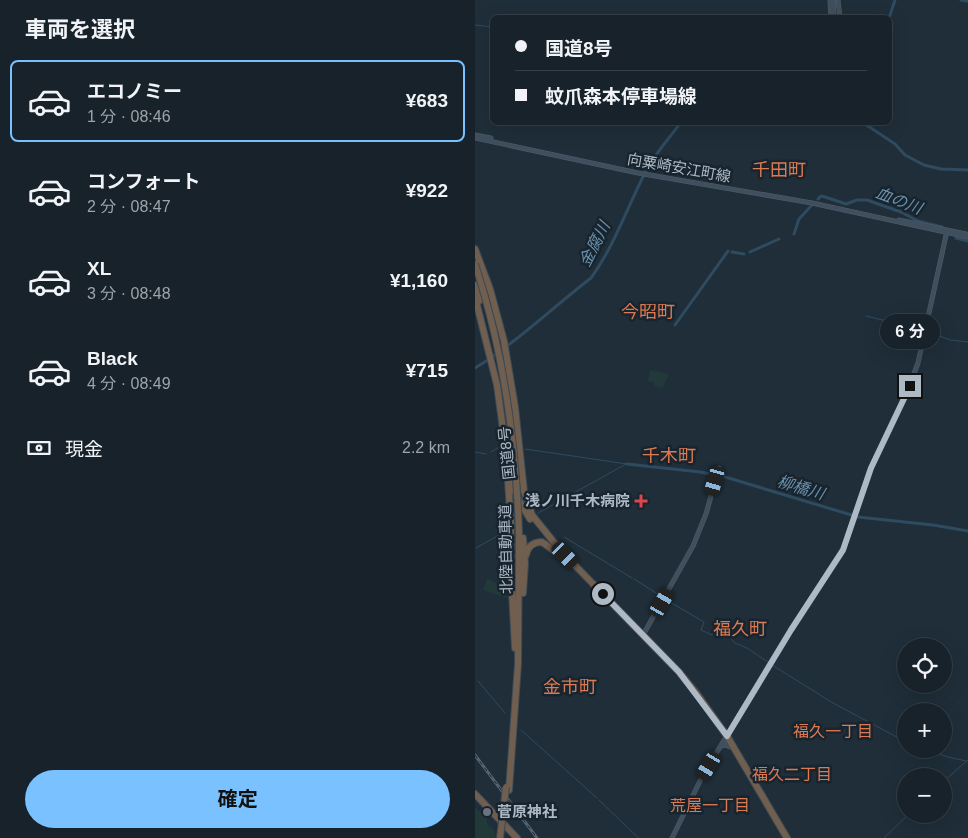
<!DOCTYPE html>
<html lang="ja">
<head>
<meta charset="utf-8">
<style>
	:root { --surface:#17222b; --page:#202a33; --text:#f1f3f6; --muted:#9ea4a9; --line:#363f47; --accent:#79c1ff }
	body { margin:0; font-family:Arial,"Noto Sans JP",sans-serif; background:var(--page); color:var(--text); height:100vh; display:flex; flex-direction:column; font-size:19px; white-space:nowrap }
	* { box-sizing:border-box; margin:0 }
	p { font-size:16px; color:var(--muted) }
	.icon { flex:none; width:28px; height:28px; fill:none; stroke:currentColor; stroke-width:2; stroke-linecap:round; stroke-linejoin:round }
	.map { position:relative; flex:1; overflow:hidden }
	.panel { display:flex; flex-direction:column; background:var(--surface); width:475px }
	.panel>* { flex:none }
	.hud { position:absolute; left:15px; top:15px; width:402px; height:110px; border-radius:8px; box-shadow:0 5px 20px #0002,0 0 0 1px var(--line); display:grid; align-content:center; height:110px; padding:0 25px; background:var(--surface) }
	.tools { position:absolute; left:422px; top:638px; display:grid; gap:10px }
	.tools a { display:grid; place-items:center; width:55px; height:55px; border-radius:50%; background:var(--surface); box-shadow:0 5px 20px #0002,0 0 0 1px var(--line); font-size:25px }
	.end { position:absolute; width:22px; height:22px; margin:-11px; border:6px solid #adbac6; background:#111; box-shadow:0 0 0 2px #111 }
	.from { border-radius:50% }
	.bubble { position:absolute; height:35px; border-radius:18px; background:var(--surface); box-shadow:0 5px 20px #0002,0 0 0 1px var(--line); font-size:16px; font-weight:700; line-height:35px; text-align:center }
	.car { position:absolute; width:15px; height:30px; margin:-15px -8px; border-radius:6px; box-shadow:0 0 4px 1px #0007; background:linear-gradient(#222 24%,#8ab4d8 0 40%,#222 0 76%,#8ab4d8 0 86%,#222 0) }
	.hud b { display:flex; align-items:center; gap:18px; height:48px; font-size:19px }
	.hud b+b { border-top:1px solid var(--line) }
	.hud i { width:12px; height:12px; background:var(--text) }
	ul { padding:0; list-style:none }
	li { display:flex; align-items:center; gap:15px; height:82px; margin:0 10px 8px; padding:0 15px; border:2px solid transparent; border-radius:8px }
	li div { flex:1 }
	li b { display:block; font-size:19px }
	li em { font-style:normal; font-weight:700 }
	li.on { border-color:var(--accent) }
	li>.icon { width:45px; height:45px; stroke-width:1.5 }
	h2 { padding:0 25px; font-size:22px; line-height:60px }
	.pay { display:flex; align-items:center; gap:12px; height:55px; padding:0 25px; font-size:19px }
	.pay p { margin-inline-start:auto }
	.primary-button { display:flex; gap:10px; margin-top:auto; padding:10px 25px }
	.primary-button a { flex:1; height:58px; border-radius:30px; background:var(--accent); color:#111; font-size:20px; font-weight:700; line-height:58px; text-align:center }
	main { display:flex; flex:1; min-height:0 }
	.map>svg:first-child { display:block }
</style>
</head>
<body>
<main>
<section class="panel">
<h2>車両を選択</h2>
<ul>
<li class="on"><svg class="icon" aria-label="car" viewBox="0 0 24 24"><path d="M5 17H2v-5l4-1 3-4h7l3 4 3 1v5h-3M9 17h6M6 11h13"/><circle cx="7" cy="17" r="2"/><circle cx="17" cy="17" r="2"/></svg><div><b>エコノミー</b><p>1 分 · 08:46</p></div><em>¥683</em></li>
<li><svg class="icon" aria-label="car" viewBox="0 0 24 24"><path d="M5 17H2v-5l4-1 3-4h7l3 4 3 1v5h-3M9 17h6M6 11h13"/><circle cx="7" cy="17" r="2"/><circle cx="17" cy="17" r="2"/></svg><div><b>コンフォート</b><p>2 分 · 08:47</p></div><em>¥922</em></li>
<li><svg class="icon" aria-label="car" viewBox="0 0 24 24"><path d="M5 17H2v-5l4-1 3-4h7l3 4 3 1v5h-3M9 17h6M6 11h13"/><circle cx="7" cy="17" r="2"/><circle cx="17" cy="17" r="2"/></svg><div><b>XL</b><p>3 分 · 08:48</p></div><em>¥1,160</em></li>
<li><svg class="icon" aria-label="car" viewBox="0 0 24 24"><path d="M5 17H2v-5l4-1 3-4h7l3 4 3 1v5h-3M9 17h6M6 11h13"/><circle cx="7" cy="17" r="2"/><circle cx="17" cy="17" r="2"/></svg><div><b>Black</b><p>4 分 · 08:49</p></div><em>¥715</em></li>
</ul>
<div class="pay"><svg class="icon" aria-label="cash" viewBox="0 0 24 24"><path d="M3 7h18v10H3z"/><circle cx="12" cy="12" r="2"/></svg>現金<p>2.2 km</p></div>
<div class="primary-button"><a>確定</a></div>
</section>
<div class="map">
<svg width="493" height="838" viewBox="0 0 493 838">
	<rect width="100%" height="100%" fill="#1f2e39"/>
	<path fill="#213a39" d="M175 370 194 374 187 389 186 387 179 386 180 383 173 381Z
		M12 579C21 582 31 589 32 598L8 590Z
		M0 807 12 818V825C19 827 19 831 21 838H0Z"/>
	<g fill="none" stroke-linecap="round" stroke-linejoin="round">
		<path stroke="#2f4b60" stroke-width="1" d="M0 25 18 27
			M391 316 448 330
			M452 331 475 340 493 342
			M50 449 152 464
			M0 452 11 454
			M16 452 26 446
			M63 513 151 464
			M89 537 157 578
			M1 548 33 530
			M159 579 186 596
			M195 602 229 622 226 630 237 635 240 629 252 634 260 643 272 648 293 662
			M297 665 358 703 431 742
			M3 681 30 713
			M46 730 122 798
			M449 749 473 757 491 761
			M469 781 493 760
			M124 800 153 828
			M154 829 164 838
			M409 838 434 814"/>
		<path stroke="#2f4b60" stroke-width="3" d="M486 0 493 1
			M414 18 420 0
			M387 122 420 144 430 155 449 165 466 169 493 170
			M343 199 346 196 350 197 371 204 382 200H392L426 212 443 221 467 227
			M319 234 324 219 337 205
			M481 238 493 241
			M257 252 269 254
			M275 252 304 239
			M200 325 253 251
			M0 368C41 343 77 308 116 278 140 245 153 205 172 169 181 152 195 138 206 122
			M152 464 225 472 247 476 383 517 458 525 493 531"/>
		<defs>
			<path id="secondary" d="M355 0 356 18
				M358 0 359 18
				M363 0 365 18
				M0 135 16 138
				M0 138 163 173 337 203 493 237
				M424 220 491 234
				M168 635 218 546 231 514 244 468
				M246 746 250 745 255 747
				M197 838 227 777 316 629 368 550 396 468 431 395 443 363 472 231"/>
			<path id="highway" d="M0 249 15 289 29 341 40 407 49 491 57 515 86 551 204 672 222 694 252 736 312 838
				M0 285 4 301
				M0 297 22 385 35 481 43 499 55 519
				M33 481 36 524 35 577 37 592 40 648
				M48 538 50 563 48 593
				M51 555C53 546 58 542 67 542L89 558
				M34 790 43 664 44 533
				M0 794 42 838"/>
		</defs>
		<use href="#secondary" stroke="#505d67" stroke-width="5"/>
		<use href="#highway" stroke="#3d4a54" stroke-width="8"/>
		<use href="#secondary" stroke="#404f5d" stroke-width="4"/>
		<use href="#highway" stroke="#705e4f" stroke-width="6"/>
		<defs>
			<path id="rail" d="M0 755 62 838"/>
		</defs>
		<use href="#rail" stroke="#546471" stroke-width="3"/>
		<use href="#rail" stroke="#18242e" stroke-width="1" stroke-dasharray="4" stroke-linecap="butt"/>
		<defs>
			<path id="highway-bridge" d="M0 264C29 352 41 441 44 533
				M25 838 31 787"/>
		</defs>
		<use href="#highway-bridge" stroke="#3d4a54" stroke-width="8" stroke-linecap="butt"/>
		<use href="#highway-bridge" stroke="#705e4f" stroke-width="6"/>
	</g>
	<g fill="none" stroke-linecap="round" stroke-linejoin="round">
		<path stroke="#adbac6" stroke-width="6" d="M128 594 204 672 252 736 316 630 368 550 396 468 435 386"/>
	</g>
	<path fill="#e0444e" stroke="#18242e" stroke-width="2" d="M163.5 493.5h5v5h5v5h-5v5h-5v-5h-5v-5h5z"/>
	<circle fill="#6b7280" stroke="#18242e" stroke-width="2" cx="12" cy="812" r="5"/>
	<g text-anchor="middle" stroke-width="5" stroke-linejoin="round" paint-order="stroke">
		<g font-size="15" fill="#adbac6" stroke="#18242e">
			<text transform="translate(204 168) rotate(10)" y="5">向粟崎安江町線</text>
			<text transform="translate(32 453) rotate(-96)" y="5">国道8号</text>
			<text transform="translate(31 549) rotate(-91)" y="5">北陸自動車道</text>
		</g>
		<g font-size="15" font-weight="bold" fill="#adbac6" stroke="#18242e" text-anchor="end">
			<text x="155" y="506">浅ノ川千木病院</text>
			<text x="22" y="817" text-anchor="start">菅原神社</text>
		</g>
		<g font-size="16" font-style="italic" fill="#6a91ad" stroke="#18242e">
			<text transform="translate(424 200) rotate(21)" y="6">血の川</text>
			<text transform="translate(119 244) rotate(-63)" y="6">金腐川</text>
			<text transform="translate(326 487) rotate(17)" y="6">柳橋川</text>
		</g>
		<g font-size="16" fill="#db7a53" stroke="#18242e">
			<text x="358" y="737">福久一丁目</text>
			<text x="317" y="780">福久二丁目</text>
			<text x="235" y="811">荒屋一丁目</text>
		</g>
		<g font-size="18" fill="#db7a53" stroke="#18242e">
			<text x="304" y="176">千田町</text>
			<text x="173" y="318">今昭町</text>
			<text x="194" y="462">千木町</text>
			<text x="265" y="635">福久町</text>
			<text x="95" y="693">金市町</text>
		</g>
	</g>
</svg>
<div class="tools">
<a><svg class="icon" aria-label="locate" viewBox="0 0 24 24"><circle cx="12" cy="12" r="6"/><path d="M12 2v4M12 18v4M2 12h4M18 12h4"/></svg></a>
<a>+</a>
<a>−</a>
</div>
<i class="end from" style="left:128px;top:594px"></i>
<i class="end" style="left:435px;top:386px"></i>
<div class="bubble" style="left:405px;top:314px;width:60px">6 分</div>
<i class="car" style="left:240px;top:481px;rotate:196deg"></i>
<i class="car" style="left:90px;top:555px;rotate:136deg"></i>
<i class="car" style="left:187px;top:603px;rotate:30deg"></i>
<i class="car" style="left:234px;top:766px;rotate:211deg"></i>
<div class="hud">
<b><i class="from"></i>国道8号</b>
<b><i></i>蚊爪森本停車場線</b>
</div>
</div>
</main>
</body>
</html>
